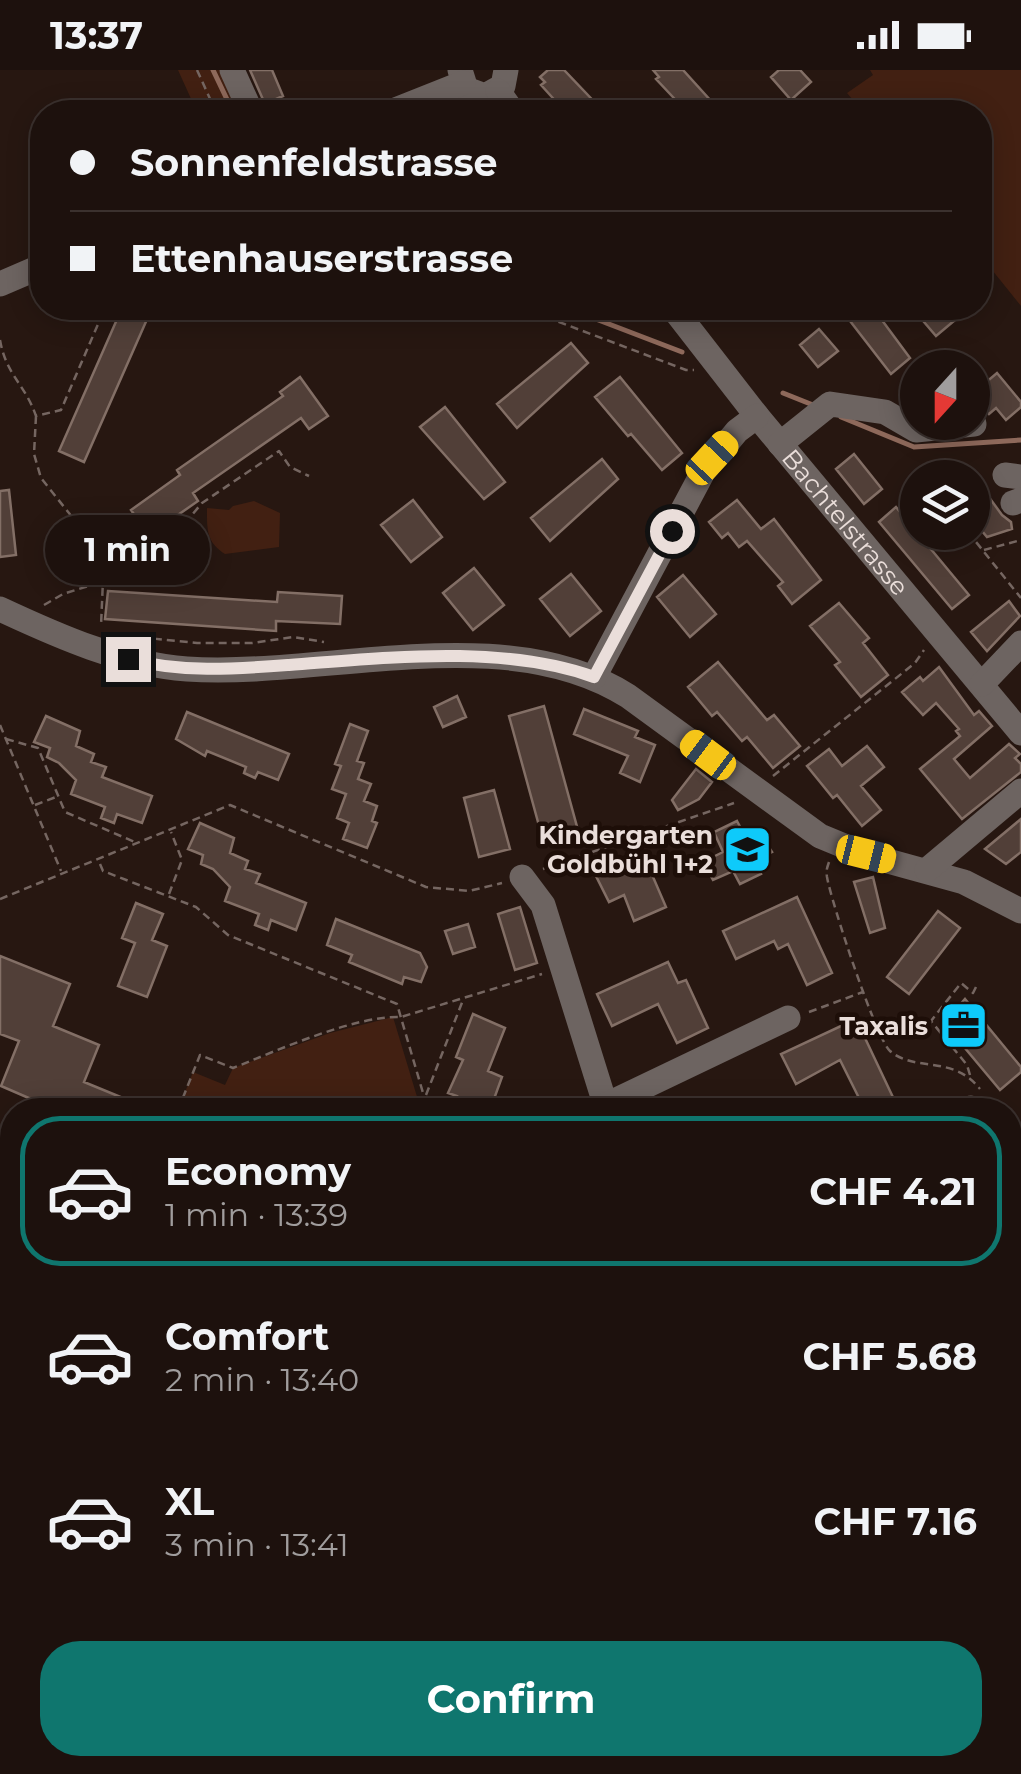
<!DOCTYPE html>
<html lang="en">
<head>
<meta charset="utf-8">
<style>
	:root { --surface:#1d110d; --page:#2a1f1b; --text:#f1f3f6; --muted:#a09d9d; --line:#3b312e; --accent:#0f766e }
	body { margin:0; font-family:Montserrat,sans-serif; background:var(--page); color:var(--text); height:100vh; display:flex; flex-direction:column; font-size:38px; white-space:nowrap }
	* { box-sizing:border-box; margin:0 }
	p { font-size:32px; color:var(--muted) }
	.icon { flex:none; width:55px; height:55px; fill:none; stroke:currentColor; stroke-width:2; stroke-linecap:round; stroke-linejoin:round }
	.map { position:relative; flex:1; overflow:hidden }
	.details { position:absolute; left:0px; top:1028px; width:1022px; height:678px; display:flex; flex-direction:column; background:var(--surface); border-radius:40px 40px 0 0; box-shadow:0 5px 25px #0003,0 0 0 2px var(--line) }
	.details>* { flex:none }
	.guide { position:absolute; left:30px; top:30px; width:962px; height:220px; border-radius:40px; box-shadow:0 5px 25px #0003,0 0 0 2px var(--line); display:grid; align-content:center; height:220px; padding:0 40px; background:var(--surface) }
	.needle { width:65px; rotate:201deg }
	.fabs { position:absolute; left:900px; top:280px; display:grid; gap:20px }
	.fabs a { display:grid; place-items:center; width:90px; height:90px; border-radius:50%; background:var(--surface); box-shadow:0 5px 25px #0003,0 0 0 2px var(--line); font-size:50px }
	.end { position:absolute; width:45px; height:45px; margin:-22px; border:12px solid #eadeda; background:#111; box-shadow:0 0 0 5px #111 }
	.from { border-radius:50% }
	.bubble { position:absolute; height:70px; border-radius:35px; background:var(--surface); box-shadow:0 5px 25px #0003,0 0 0 2px var(--line); font-size:32px; font-weight:700; line-height:70px; text-align:center }
	.car { position:absolute; width:30px; height:60px; margin:-30px -15px; border-radius:12px; box-shadow:0 0 8px 2px #0007; background:linear-gradient(#f5c518 24%,#345 0 40%,#f5c518 0 76%,#345 0 86%,#f5c518 0) }
	.guide b { display:flex; align-items:center; gap:35px; height:95px; font-size:38px }
	.guide b+b { border-top:2px solid var(--line) }
	.guide i { width:25px; height:25px; background:var(--text) }
	ul { padding:18px 0 0; list-style:none }
	li { display:flex; align-items:center; gap:30px; height:150px; margin:0 20px 15px; padding:0 20px; border:5px solid transparent; border-radius:40px }
	li div { flex:1 }
	li b { display:block; font-size:38px }
	li em { font-style:normal; font-weight:700 }
	li.active { border-color:var(--accent) }
	li>.icon { width:90px; height:90px; stroke-width:1.5 }
	.primary-button { display:flex; gap:20px; margin-top:auto; padding:20px 40px }
	.primary-button a { flex:1; height:115px; border-radius:40px; background:var(--accent); color:#fff; font-size:40px; font-weight:700; line-height:115px; text-align:center }
	.status { display:flex; justify-content:space-between; align-items:center; height:70px; padding:0 50px; background:var(--surface); direction:ltr }
	.status svg { height:28px; fill:currentColor }
	.map>svg:first-child { display:block }
</style>
</head>
<body>
<div class="status"><b>13:37</b><svg viewBox="0 0 49 12"><path d="M0 12V9h3v3zM5 12V6h3v6zM10 12V3h3v9zM15 12V0h3v12zM26 1h20v11H26zM47 4h2v5h-2z"/></svg></div>
<div class="map">
<svg width="1021" height="1704" viewBox="0 0 1021 1704">
	<rect width="100%" height="100%" fill="#271711"/>
	<path fill="#422012" d="M178 0H226L244 42H197Z
		M870 0H1021V236L980 185V42H863L847 23 873 5Z
		M254 431 280 443 279 477 225 484C206 472 207 459 207 438L229 440 233 436Z
		M393 947 421 1040H178L193 1002 225 1015 233 998 330 963Z
		M1021 1292V1532L1010 1534V1297Z"/>
	<g fill="none" stroke-linecap="round" stroke-linejoin="round">
		<path stroke="#8e695b" stroke-width="5" d="M213 0 233 42
			M567 238 682 282
			M783 323 813 335
			M841 347 914 377 1021 370"/>
	</g>
	<path fill="#513f38" stroke="#836f66" stroke-width="2.5" d="M250 0H272L283 26 265 34Z
		M548 0H564L604 42H574L566 33 561 37 541 15 545 12 540 7Z
		M653 0H683L721 42H687L656 9 659 7Z
		M779 0H800L811 12 791 30 771 7Z
		M122 238H152L84 392 59 381Z
		M840 238H873L910 288 891 304Z
		M927 238H945L955 250 936 266 918 245Z
		M819 259 838 281 818 297 800 275Z
		M571 273 588 293 517 358 497 334Z
		M997 303 1021 332V337L1006 350 996 338 989 344 982 336 972 338V324Z
		M300 307 328 346 309 359 301 348 193 423 198 431 149 465 131 440 180 405 177 400 283 326 280 322Z
		M620 307 682 383 662 400 631 364 628 366 595 327Z
		M445 337 505 412 484 429 420 357Z
		M854 384 882 419 864 434 836 399Z
		M602 389 618 409 550 471 531 448Z
		M972 404 1002 445 1011 452 1012 459 987 467 972 449Z
		M9 420 16 485 0 487V421Z
		M413 430 442 467 411 492 381 455Z
		M737 430 761 459 774 449 821 510 792 534 778 516 783 512 747 471 739 477 728 463 722 468 709 452Z
		M896 437 969 525 952 539 879 452Z
		M474 498 504 535 473 560 443 523Z
		M571 504 601 541 570 566 540 529Z
		M683 505 716 544 690 567 657 527Z
		M108 521 277 532 278 522 342 526 340 554 276 551V561L105 549Z
		M1009 531 1020 546 987 581 971 562Z
		M839 533 869 568 863 573 888 605 861 627 835 595 840 592 810 556Z
		M718 592 767 650 774 645 800 676 773 698 747 667 742 671 717 642 712 646 688 617Z
		M939 597 974 645 979 641 992 656 954 689 970 708 1009 674 1020 684 1015 688 1021 694V702L962 749 920 699 960 666 956 661 959 659 936 633 923 645 902 622 920 607 923 611Z
		M457 626 466 647 443 657 434 637Z
		M544 636 579 764 544 774 509 646Z
		M584 639 638 661 635 667 655 675 640 712 620 703 628 686 574 664Z
		M187 642 289 684 278 710 258 702 255 708 244 703 246 697 207 681 205 686 176 669Z
		M46 646 80 661 76 676 94 684 91 692 106 697 102 707 152 726 142 753 117 744 114 753 101 748 105 737 71 724 76 710 59 693 47 687 50 678 34 672Z
		M350 654 368 661 357 691 364 693 358 709 371 714 364 731 377 736 372 751 377 753 367 778 343 769 349 753 337 748 346 724 332 719 341 696 335 694Z
		M867 676 884 697 861 716 881 740 862 756 837 725 833 728 807 696 829 679 842 696Z
		M696 699 712 712 699 729 678 740 672 730Z
		M494 720 510 779 479 787 464 728Z
		M1021 749V782L1006 794 985 779Z
		M737 751 745 766 758 760 772 782 754 791 761 804 740 814 733 801 713 810 703 792 723 782 714 762Z
		M200 753 234 768 230 783 248 791 245 799 260 804 256 813 306 833 296 860 271 850 268 860 255 855 259 844 225 831 230 817 213 799 201 794 203 785 188 779Z
		M644 786 666 837 634 851 624 825 609 832 594 802 619 791 621 797Z
		M873 807 885 858 870 863 854 812Z
		M797 827 832 903 807 915 788 874 778 879 774 871 736 889 723 861Z
		M136 833 163 844 152 870 167 876 147 927 118 916 135 873 122 868Z
		M520 837 537 893 515 900 498 844Z
		M938 841 960 858 909 924 887 907Z
		M336 849 420 883 427 897 421 912 404 907 402 914 349 892 352 885 327 875Z
		M468 854 475 877 453 884 445 861Z
		M0 886 70 914 53 956 99 975 84 1012 123 1028 118 1040H35L38 1032 1 1016 19 971 0 964Z
		M668 892 678 913 686 910 708 958 677 973 658 934 612 956 597 924Z
		M965 929 1021 997V1002L1000 1020 944 953Z
		M473 944 505 958 488 1001 502 1007 490 1040H474L455 1032 457 1026 448 1023 463 990 456 987Z
		M856 949 899 1040H865L840 990 796 1014 781 984Z"/>
	<g fill="none" stroke-linecap="round" stroke-linejoin="round">
		<path stroke="#756661" stroke-width="2.5" stroke-dasharray="8 5" stroke-linecap="butt" d="M197 0 216 42
			M522 238 686 300H694
			M0 270C6 305 25 314 36 346L61 340 105 238
			M36 346 34 384 41 408 104 487 101 556
			M968 462 1021 528
			M984 480 1021 470
			M104 487H164L177 483 186 452 202 433 279 381 290 397 309 406
			M44 535 63 524 101 512
			M128 566 197 573H252L293 567 324 572
			M0 655 61 801
			M6 669 38 678 65 742 137 773
			M773 706 915 593 924 580
			M35 735 56 727
			M829 792C827 798 826 800 827 807 831 831 876 969 890 981 916 1003 952 984 980 1019
			M100 794 103 801 196 837 228 865 397 934 428 1040
			M543 799 734 733
			M169 824 182 790 171 762
			M0 829 230 735 426 817 469 821 502 813
			M809 942 863 922
			M970 1005 967 995 931 951 961 913 973 923 976 917
			M426 1025 463 930
			M178 1040 200 985 233 998C276 981 356 945 401 947L542 904
			M1010 1063 1021 1083
			M0 1149 12 1194
			M0 1191 10 1188
			M0 1221 12 1226
			M34 1704 58 1700 56 1692"/>
		<g stroke="#6d6461" stroke-width="25">
			<path d="M232 0 251 42"/>
			<path d="M460 0 466 19 485 26 503 16 506 0"/>
			<path d="M498 21 513 42"/>
			<path d="M390 42 463 13"/>
			<path d="M0 214 42 196"/>
			<path id="s1" d="M673 238 757 346 1021 663"/>
			<path d="M780 374 830 334 885 342 916 360 974 354"/>
			<path d="M1005 405 1021 407"/>
			<path d="M1013 433 1021 430"/>
			<path d="M0 539C60 567 121 594 187 599 325 608 505 548 628 626L820 766 866 785 964 812 1021 841"/>
			<path d="M594 607 703 402 737 361 757 346"/>
			<path d="M982 614 1021 573"/>
			<path d="M927 800 1021 721"/>
			<path d="M522 807 543 835 607 1040"/>
			<path d="M606 1035 788 948"/>
			<path d="M967 1040 971 1038"/>
			<path d="M0 1297 12 1294"/>
			<path d="M181 1692 182 1704"/>
			<path d="M418 1692 419 1704"/>
			<path d="M572 1692V1704"/>
			<path d="M887 1692 890 1704"/>
		</g>
		<path stroke="#c1aea7" stroke-width="25" d="M1010 1177 1021 1171
			M0 1603 12 1601"/>
		<path stroke="#91837e" stroke-width="5" stroke-dasharray="12 12" stroke-linecap="butt" d="M1010 1556 1021 1553
			M682 1704 700 1692"/>
	</g>
	<g fill="none" stroke-linecap="round" stroke-linejoin="round">
		<path stroke="#eadeda" stroke-width="12" d="M128 589C181 603 234 599 289 595 385 588 502 574 594 607L672 461"/>
	</g>
	<defs>
		<symbol id="school-square" viewBox="-11 -11 22 22"><rect x="-9" y="-9" width="18" height="18" rx="4" fill="#0ecafa" stroke="#1d0e08"/><path d="M0-5L7-2L0 1L-7-2ZM-4 1L0 2.5L4 1V4Q0 6-4 4Z" fill="#111"/></symbol>
		<symbol id="office-square" viewBox="-11 -11 22 22"><rect x="-9" y="-9" width="18" height="18" rx="4" fill="#0ecafa" stroke="#1d0e08"/><path d="M-6-3h4V-5.5h4V-3h4V5H-6ZM-1-4.5V-3h2v-1.5ZM-6 0V1H6V0Z" fill="#111"/></symbol>
	</defs>
	<g fill-rule="evenodd">
		<use href="#school-square" x="720" y="752" width="55" height="55"/>
		<use href="#office-square" x="936" y="928" width="55" height="55"/>
	</g>
	<g text-anchor="middle" stroke-width="9" stroke-linejoin="round" paint-order="stroke">
		<g font-size="25" fill="#eadeda" stroke="#1d0e08">
			<text dy="9" stroke="none"><textPath href="#s1" startOffset="275">Bachtelstrasse</textPath></text>
		</g>
		<g font-size="25" font-weight="bold" fill="#eadeda" stroke="#1d0e08" text-anchor="end">
			<text x="713" y="774">Kindergarten<tspan x="713" dy="29">Goldbühl 1+2</tspan></text>
			<text x="928" y="965">Taxalis</text>
		</g>
	</g>
</svg>
<div class="fabs">
<a><svg class="needle" viewBox="-14 -14 28 28"><path d="M0-13l5 13h-10z" fill="#e53935"/><path d="M0 13l5-13h-10z" fill="#a09d9d"/></svg></a>
<a><svg class="icon" aria-label="layers" viewBox="0 0 24 24"><path d="M12 4l9 5-9 5-9-5zM3 14l9 5 9-5"/></svg></a>
</div>
<i class="end from" style="left:672px;top:461px"></i>
<i class="end" style="left:128px;top:589px"></i>
<div class="bubble" style="left:45px;top:445px;width:165px">1 min</div>
<i class="car" style="left:712px;top:388px;rotate:43deg"></i>
<i class="car" style="left:708px;top:685px;rotate:307deg"></i>
<i class="car" style="left:866px;top:784px;rotate:104deg"></i>
<div class="guide">
<b><i class="from"></i>Sonnenfeldstrasse</b>
<b><i></i>Ettenhauserstrasse</b>
</div>
<section class="details">
<ul>
<li class="active"><svg class="icon" aria-label="car" viewBox="0 0 24 24"><path d="M5 17H2v-5l4-1 3-4h7l3 4 3 1v5h-3M9 17h6M6 11h13"/><circle cx="7" cy="17" r="2"/><circle cx="17" cy="17" r="2"/></svg><div><b>Economy</b><p>1 min · 13:39</p></div><em>CHF 4.21</em></li>
<li><svg class="icon" aria-label="car" viewBox="0 0 24 24"><path d="M5 17H2v-5l4-1 3-4h7l3 4 3 1v5h-3M9 17h6M6 11h13"/><circle cx="7" cy="17" r="2"/><circle cx="17" cy="17" r="2"/></svg><div><b>Comfort</b><p>2 min · 13:40</p></div><em>CHF 5.68</em></li>
<li><svg class="icon" aria-label="car" viewBox="0 0 24 24"><path d="M5 17H2v-5l4-1 3-4h7l3 4 3 1v5h-3M9 17h6M6 11h13"/><circle cx="7" cy="17" r="2"/><circle cx="17" cy="17" r="2"/></svg><div><b>XL</b><p>3 min · 13:41</p></div><em>CHF 7.16</em></li>
</ul>
<div class="primary-button"><a>Confirm</a></div>
</section>
</div>
</body>
</html>
